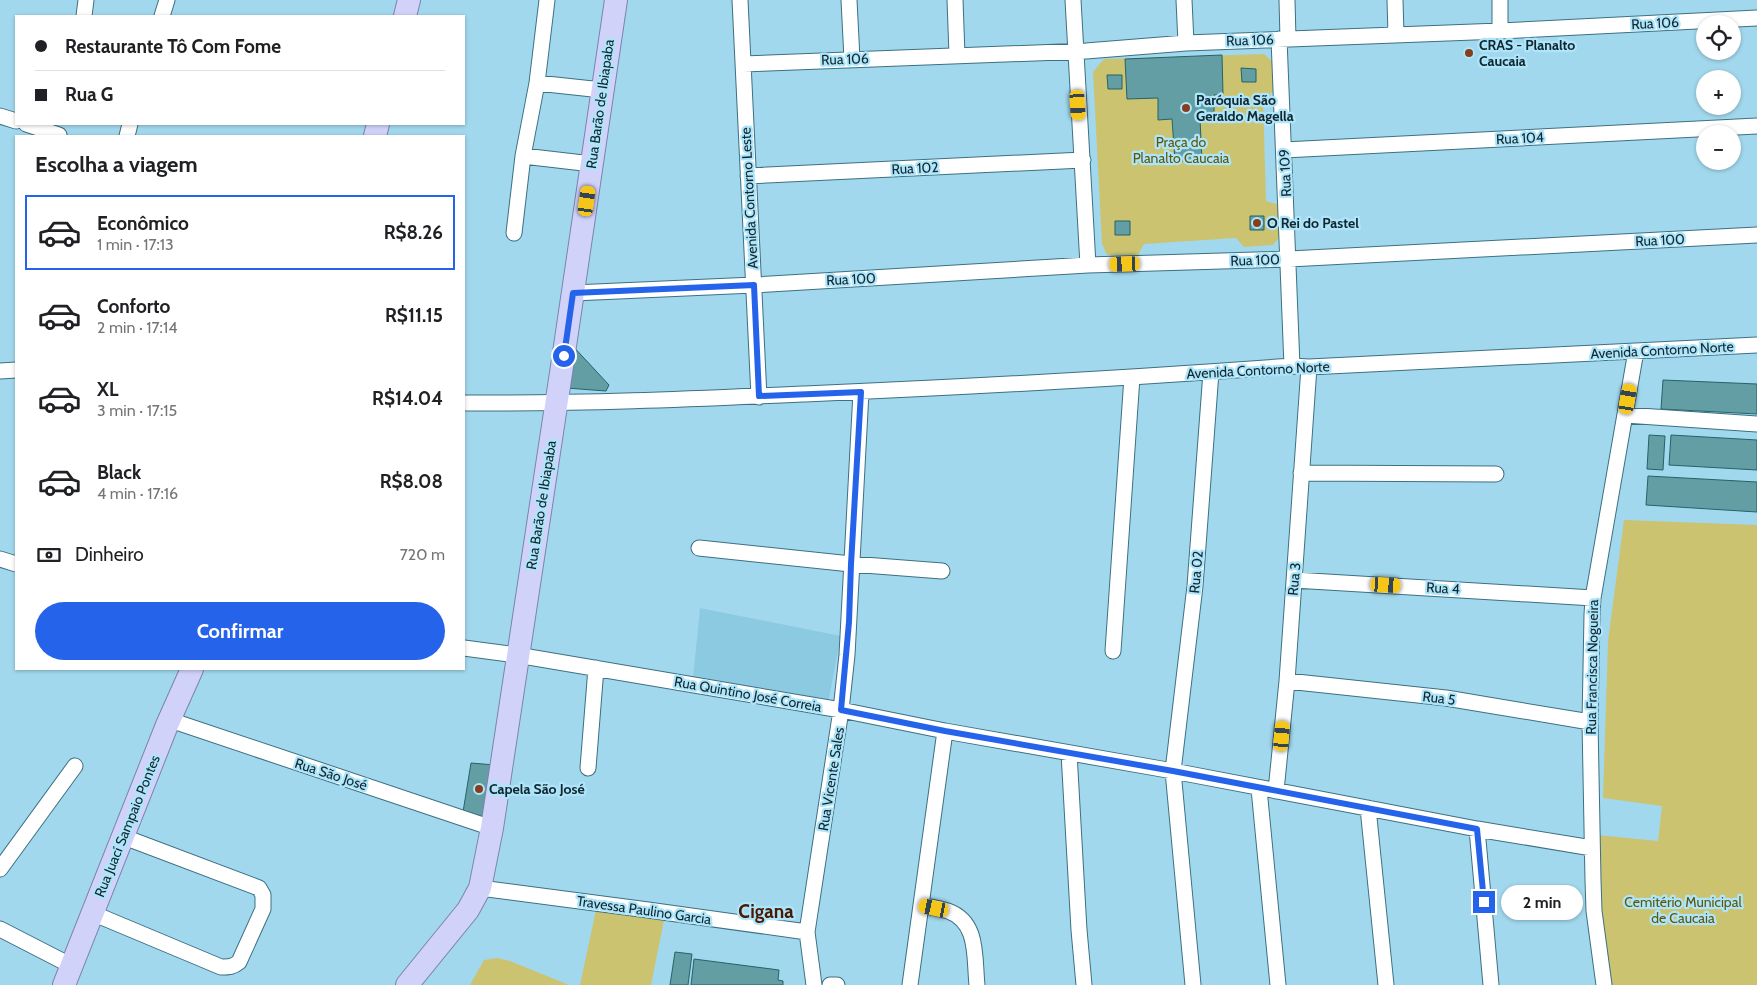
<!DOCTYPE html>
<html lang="pt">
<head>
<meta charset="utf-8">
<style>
	:root { --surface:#fff; --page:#f6f6f6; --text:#202124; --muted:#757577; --line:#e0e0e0; --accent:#2563eb }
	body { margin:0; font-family:Cabin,sans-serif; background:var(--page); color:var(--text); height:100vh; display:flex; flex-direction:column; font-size:19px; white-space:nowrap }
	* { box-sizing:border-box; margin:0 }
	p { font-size:16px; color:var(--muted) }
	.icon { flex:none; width:28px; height:28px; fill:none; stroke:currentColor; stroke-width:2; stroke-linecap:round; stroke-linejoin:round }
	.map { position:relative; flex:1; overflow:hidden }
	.drawer { position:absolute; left:15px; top:135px; width:450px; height:535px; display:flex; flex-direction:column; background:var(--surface); border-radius:0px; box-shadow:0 1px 4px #0004 }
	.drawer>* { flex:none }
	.guide { position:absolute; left:15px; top:15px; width:450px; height:110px; border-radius:0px; box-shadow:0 1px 4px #0004; display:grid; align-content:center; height:110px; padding:0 20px; background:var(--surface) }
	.controls { position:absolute; left:1696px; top:15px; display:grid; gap:10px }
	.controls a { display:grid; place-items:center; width:45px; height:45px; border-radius:50%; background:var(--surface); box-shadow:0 1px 4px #0004; font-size:25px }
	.end { position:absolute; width:22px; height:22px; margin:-11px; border:6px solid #2563eb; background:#fff; box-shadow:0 0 0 2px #fff }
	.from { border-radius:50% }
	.bubble { position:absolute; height:35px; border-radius:18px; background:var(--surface); box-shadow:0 1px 4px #0004; font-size:16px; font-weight:700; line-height:35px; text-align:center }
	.car { position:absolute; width:15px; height:30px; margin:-15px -8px; border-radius:6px; box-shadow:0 0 4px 1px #0007; background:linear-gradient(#f5c518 24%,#345 0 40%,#f5c518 0 76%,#345 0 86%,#f5c518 0) }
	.guide b { display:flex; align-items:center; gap:18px; height:48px; font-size:19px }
	.guide b+b { border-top:1px solid var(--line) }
	.guide i { width:12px; height:12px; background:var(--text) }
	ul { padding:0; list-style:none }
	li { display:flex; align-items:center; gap:15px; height:75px; margin:0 10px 8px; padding:0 10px; border:2px solid transparent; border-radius:0px }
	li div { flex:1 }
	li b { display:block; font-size:19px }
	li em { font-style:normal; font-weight:700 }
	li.selected { border-color:var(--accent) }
	li>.icon { width:45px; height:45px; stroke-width:1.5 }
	h2 { padding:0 20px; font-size:22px; line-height:60px }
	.pay { display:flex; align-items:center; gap:12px; height:55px; padding:0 20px; font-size:19px }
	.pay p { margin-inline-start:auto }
	.primary-button { display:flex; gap:10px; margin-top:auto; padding:10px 20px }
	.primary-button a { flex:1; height:58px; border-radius:30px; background:var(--accent); color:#fff; font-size:20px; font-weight:700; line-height:58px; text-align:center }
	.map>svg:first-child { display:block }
</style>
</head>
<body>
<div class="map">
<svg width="1757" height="985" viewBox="0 0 1757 985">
	<rect width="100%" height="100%" fill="#a2d8ed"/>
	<path fill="#8ccae2" d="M700 608 841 636 828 703 693 678Z"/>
	<path fill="#cbc370" d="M1264 54 1275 64 1276 90 1263 98 1266 201 1280 205 1282 234 1273 245 1244 247 1236 238 1144 244 1138 255H1107L1102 244 1093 72 1104 59Z
		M1624 520 1757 525V985H1609L1597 873V835L1658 841 1662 806 1603 798 1608 641Z
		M596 910 664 920 651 985H580Z
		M497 958 510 961 569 985H470L484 960Z"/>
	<path fill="#629ea3" stroke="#256368" d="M1222 55 1223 94 1214 95V117L1200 119 1202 161H1175L1172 119 1158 120V98L1127 99 1125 59Z
		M1241 68 1256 69V82H1242Z
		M1107 75H1122V89H1108Z
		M1250 216H1264V230H1250Z
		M1115 221H1130V235H1115Z
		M570 343 609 385 606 391 566 388Z
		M1663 380 1757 384V414L1661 409Z
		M1649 435 1665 436 1663 470 1647 469Z
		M1671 435 1757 440V470L1669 465Z
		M1648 476 1757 482V512L1646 505Z
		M471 763 495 765 487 813 480 820 463 812Z
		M675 952 692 954 688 985H670Z
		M694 959 779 970 778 980 783 981V985H691Z"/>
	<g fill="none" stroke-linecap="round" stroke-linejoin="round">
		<defs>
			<path id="minor" d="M740 0 759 397
				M849 0 852 59
				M955 0 957 55
				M1073 0 1088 265
				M1184 0 1186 43
				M1287 0 1288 39
				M1395 0 1396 35
				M1500 0V31
				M84 16 86 0
				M162 16 167 0
				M1279 39 1292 366
				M743 64 1086 51 1186 43 1500 31 1757 18
				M537 83 602 90
				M0 116 16 121
				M26 124 59 135
				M127 136 130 124
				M1284 150 1757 126
				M523 156 592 164
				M748 176 1083 160
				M514 233 523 156 537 83 547 0
				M573 293 754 285 1088 265 1289 259 1757 235
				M0 371 16 370
				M464 403C578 404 691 399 805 394 968 387 1130 378 1292 366L1309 367 1757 345
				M1625 415 1757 424
				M1301 473 1496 474
				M699 548 851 564 942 571
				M0 559 16 564
				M1294 580 1593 598
				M464 648 517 655 841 710 945 731 1173 771 1477 829 1592 848
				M1113 651 1132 377
				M1287 681 1446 698 1590 722
				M170 720 492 828
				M1069 753 1079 930 1084 985
				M588 768 596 668
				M1259 789 1278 985
				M1276 791 1287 681 1309 367
				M1368 808 1386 985
				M1477 829 1491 985
				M0 869 75 766
				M480 888 648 910 807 932
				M921 905C930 907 939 908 948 911 979 922 974 957 977 985
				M92 913 221 967C229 967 233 967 239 962L263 909V895L259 888 124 837
				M0 929 72 966
				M814 985 807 932 841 710 847 655 861 392
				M830 985H837
				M910 985 945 731
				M1193 985 1173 771 1195 586 1211 372
				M1604 985 1594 911 1593 880 1590 722 1592 615 1593 598 1636 351"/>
			<path id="primary" d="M405 16 409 0
				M375 136 378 124
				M64 985 167 725 192 669
				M407 985 468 910 480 888 492 828 561 373 616 0"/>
		</defs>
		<use href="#minor" stroke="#3c7083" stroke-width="17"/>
		<use href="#primary" stroke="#7a83b0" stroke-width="24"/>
		<use href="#minor" stroke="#fff" stroke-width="15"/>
		<use href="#primary" stroke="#d1d2fa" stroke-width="22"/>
	</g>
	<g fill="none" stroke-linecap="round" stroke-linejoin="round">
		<path stroke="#2563eb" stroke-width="6" d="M564 356 573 293 754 285 759 396 861 392 851 564 849 622 841 710 945 731 1173 771 1477 829 1484 902"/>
	</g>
	<g fill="#863e1d" stroke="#aee5fa" stroke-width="2">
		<circle cx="1469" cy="53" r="5"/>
		<circle cx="1186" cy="108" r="5"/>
		<circle cx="1257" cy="223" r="5"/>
		<circle cx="479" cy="789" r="5"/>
	</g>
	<g text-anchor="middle" stroke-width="4.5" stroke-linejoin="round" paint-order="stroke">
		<g font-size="14" fill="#11272f" stroke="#aee5fa">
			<text transform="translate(1655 23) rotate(-3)" y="5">Rua 106</text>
			<text transform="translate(1250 40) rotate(-2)" y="5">Rua 106</text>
			<text transform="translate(845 59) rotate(-2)" y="5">Rua 106</text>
			<text transform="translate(600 104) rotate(-82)" y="5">Rua Barão de Ibiapaba</text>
			<text transform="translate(1520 138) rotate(-3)" y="5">Rua 104</text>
			<text transform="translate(915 168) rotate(-3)" y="5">Rua 102</text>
			<text transform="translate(1285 173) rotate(-93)" y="5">Rua 109</text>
			<text transform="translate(749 198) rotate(-93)" y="5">Avenida Contorno Leste</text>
			<text transform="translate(1660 240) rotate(-3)" y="5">Rua 100</text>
			<text transform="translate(1255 260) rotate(-2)" y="5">Rua 100</text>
			<text transform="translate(851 279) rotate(-3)" y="5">Rua 100</text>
			<text transform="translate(1662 350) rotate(-3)" y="5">Avenida Contorno Norte</text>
			<text transform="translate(1258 370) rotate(-3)" y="5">Avenida Contorno Norte</text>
			<text transform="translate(541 505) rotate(-81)" y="5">Rua Barão de Ibiapaba</text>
			<text transform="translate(1196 572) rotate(-85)" y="5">Rua 02</text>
			<text transform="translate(1294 579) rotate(-85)" y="5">Rua 3</text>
			<text transform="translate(1443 588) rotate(3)" y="5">Rua 4</text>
			<text transform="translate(1592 667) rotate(-89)" y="5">Rua Francisca Nogueira</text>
			<text transform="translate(748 694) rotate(10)" y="5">Rua Quintino José Correia</text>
			<text transform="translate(1439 698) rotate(7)" y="5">Rua 5</text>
			<text transform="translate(331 774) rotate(18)" y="5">Rua São José</text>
			<text transform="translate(831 779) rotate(-81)" y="5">Rua Vicente Sales</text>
			<text transform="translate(127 826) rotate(-68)" y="5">Rua Juací Sampaio Pontes</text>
			<text transform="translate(644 910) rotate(8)" y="5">Travessa Paulino Garcia</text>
		</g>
		<g font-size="14" font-weight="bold" fill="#11272f" stroke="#aee5fa" text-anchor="start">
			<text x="1479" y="50">CRAS - Planalto<tspan x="1479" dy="16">Caucaia</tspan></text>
			<text x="1196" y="105">Paróquia São<tspan x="1196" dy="16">Geraldo Magella</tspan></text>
			<text x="1267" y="228">O Rei do Pastel</text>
			<text x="489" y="794">Capela São José</text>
		</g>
		<g font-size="14" fill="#5e5709" stroke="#aee5fa">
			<text x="1181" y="147">Praça do<tspan x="1181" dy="16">Planalto Caucaia</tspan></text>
			<text x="1683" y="907">Cemitério Municipal<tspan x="1683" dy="16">de Caucaia</tspan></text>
		</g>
		<g font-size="19" font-weight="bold" fill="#491902" stroke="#aee5fa">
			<text x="766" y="918">Cigana</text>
		</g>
	</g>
</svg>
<div class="controls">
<a><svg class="icon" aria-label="locate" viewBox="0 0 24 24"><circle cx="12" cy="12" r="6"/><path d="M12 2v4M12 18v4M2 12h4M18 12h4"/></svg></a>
<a>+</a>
<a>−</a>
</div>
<i class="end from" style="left:564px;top:356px"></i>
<i class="end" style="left:1484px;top:902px"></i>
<div class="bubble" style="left:1501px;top:885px;width:82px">2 min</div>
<i class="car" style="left:1078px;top:105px;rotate:176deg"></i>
<i class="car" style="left:587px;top:201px;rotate:8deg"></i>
<i class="car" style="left:1125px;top:264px;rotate:268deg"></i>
<i class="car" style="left:1628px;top:399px;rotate:10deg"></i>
<i class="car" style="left:1386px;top:585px;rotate:93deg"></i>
<i class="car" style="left:1282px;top:736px;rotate:5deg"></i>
<i class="car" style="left:934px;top:908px;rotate:282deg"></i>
<div class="guide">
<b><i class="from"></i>Restaurante Tô Com Fome</b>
<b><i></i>Rua G</b>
</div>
<section class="drawer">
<h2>Escolha a viagem</h2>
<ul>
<li class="selected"><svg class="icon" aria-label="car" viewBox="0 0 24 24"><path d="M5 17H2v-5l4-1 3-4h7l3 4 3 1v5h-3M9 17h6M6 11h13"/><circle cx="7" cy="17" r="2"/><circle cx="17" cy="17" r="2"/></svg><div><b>Econômico</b><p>1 min · 17:13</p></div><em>R$8.26</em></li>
<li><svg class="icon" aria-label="car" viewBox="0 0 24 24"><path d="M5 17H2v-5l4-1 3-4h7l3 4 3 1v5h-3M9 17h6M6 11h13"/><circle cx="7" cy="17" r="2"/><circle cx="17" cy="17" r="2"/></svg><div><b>Conforto</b><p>2 min · 17:14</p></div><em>R$11.15</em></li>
<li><svg class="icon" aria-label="car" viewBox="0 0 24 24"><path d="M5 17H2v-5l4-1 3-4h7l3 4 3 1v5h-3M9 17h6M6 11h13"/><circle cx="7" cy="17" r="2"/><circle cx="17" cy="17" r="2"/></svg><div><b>XL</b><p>3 min · 17:15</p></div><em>R$14.04</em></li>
<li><svg class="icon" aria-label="car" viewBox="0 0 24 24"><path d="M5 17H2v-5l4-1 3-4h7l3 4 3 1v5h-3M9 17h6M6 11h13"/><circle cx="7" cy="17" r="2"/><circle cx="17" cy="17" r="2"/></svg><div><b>Black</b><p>4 min · 17:16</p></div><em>R$8.08</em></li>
</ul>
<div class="pay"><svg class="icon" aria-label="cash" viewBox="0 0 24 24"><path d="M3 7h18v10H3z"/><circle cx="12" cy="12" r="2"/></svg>Dinheiro<p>720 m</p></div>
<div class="primary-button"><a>Confirmar</a></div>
</section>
</div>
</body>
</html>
